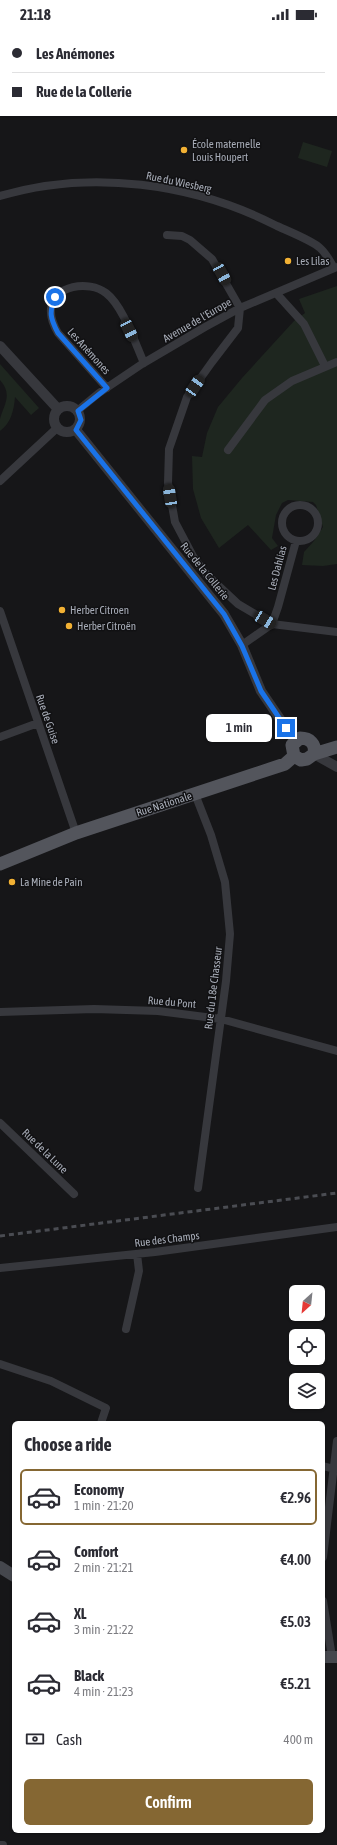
<!DOCTYPE html>
<html lang="en">
<head>
<meta charset="utf-8">
<style>
	:root { --surface:#fff; --page:#f2f2f3; --text:#2b2b33; --muted:#7c7c81; --line:#e1e1e2; --accent:#856733 }
	body { margin:0; font-family:"Asap Condensed",sans-serif; background:var(--page); color:var(--text); height:100vh; display:flex; flex-direction:column; font-size:15px; white-space:nowrap }
	* { box-sizing:border-box; margin:0 }
	p { font-size:13px; color:var(--muted) }
	.icon { flex:none; width:22px; height:22px; fill:none; stroke:currentColor; stroke-width:2; stroke-linecap:round; stroke-linejoin:round }
	.map { position:relative; flex:1; overflow:hidden }
	.panel { position:absolute; left:12px; top:1393px; width:313px; height:412px; display:flex; flex-direction:column; background:var(--surface); border-radius:6px; box-shadow:0 1px 3px #0004 }
	.panel>* { flex:none }
	.top-card { position:absolute; left:0px; top:0px; width:337px; height:88px; box-shadow:0 1px 3px #0004; display:grid; align-content:center; height:88px; padding:0 12px; background:var(--surface) }
	.needle { width:26px; rotate:207deg }
	.buttons { position:absolute; left:289px; top:1257px; display:grid; gap:8px }
	.buttons a { display:grid; place-items:center; width:36px; height:36px; border-radius:6px; background:var(--surface); box-shadow:0 1px 3px #0004; font-size:20px }
	.end { position:absolute; width:18px; height:18px; margin:-9px; border:5px solid #1a73e8; background:#fff; box-shadow:0 0 0 2px #fff }
	.from { border-radius:50% }
	.bubble { position:absolute; height:28px; border-radius:6px; background:var(--surface); box-shadow:0 1px 3px #0004; font-size:13px; font-weight:600; line-height:28px; text-align:center }
	.car { position:absolute; width:12px; height:24px; margin:-12px -6px; border-radius:5px; box-shadow:0 0 3px 1px #0007; background:linear-gradient(#222 24%,#8ab4d8 0 40%,#222 0 76%,#8ab4d8 0 86%,#222 0) }
	.top-card b { display:flex; align-items:center; gap:14px; height:38px; font-size:15px }
	.top-card b+b { border-top:1px solid var(--line) }
	.top-card i { width:10px; height:10px; background:var(--text) }
	ul { padding:0; list-style:none }
	li { display:flex; align-items:center; gap:12px; height:56px; margin:0 8px 6px; padding:0 4px; border:2px solid transparent; border-radius:6px }
	li div { flex:1 }
	li b { display:block; font-size:15px }
	li em { font-style:normal; font-weight:600 }
	li.on { border-color:var(--accent) }
	li>.icon { width:36px; height:36px; stroke-width:1.5 }
	h2 { padding:0 12px; font-size:18px; line-height:48px }
	.pay { display:flex; align-items:center; gap:10px; height:44px; padding:0 12px; font-size:15px }
	.pay p { margin-inline-start:auto }
	.button { display:flex; gap:8px; margin-top:auto; padding:8px 12px }
	.button a { flex:1; height:46px; border-radius:6px; background:var(--accent); color:#fff; font-size:16px; font-weight:600; line-height:46px; text-align:center }
	.status { display:flex; justify-content:space-between; align-items:center; height:28px; padding:0 20px; background:var(--surface); direction:ltr }
	.status svg { height:11px; fill:currentColor }
	.map>svg:first-child { display:block }
</style>
</head>
<body>
<div class="status"><b>21:18</b><svg viewBox="0 0 49 12"><path d="M0 12V9h3v3zM5 12V6h3v6zM10 12V3h3v9zM15 12V0h3v12zM26 1h20v11H26zM47 4h2v5h-2z"/></svg></div>
<div class="map">
<svg width="337" height="1817" viewBox="0 0 337 1817">
	<rect width="100%" height="100%" fill="#161618"/>
	<path fill="#1e261f" d="M303 114 332 123 327 139 298 130Z
		M337 258V536L323 538 302 537 304 524 314 513 323 499 316 477 313 474 288 472 282 475 276 487 272 510 278 518 271 522 248 497 219 520 201 490 193 461 192 428 202 429 207 405 218 379 242 350 294 293 305 285 299 271Z
		M0 336 39 380 31 387 15 369C14 382 11 395 0 403 0 400 0 394 0 391 4 376 13 367 0 352Z"/>
	<g fill="none" stroke-linecap="round" stroke-linejoin="round">
		<path stroke="#37383d" stroke-width="8" d="M0 168C90 141 194 155 277 198 288 203 313 213 320 220 326 225 330 233 334 240
			M167 207 182 208 190 212 212 231 240 280 238 300 212 334 187 369 169 421 168 455 175 494 194 530 207 547 238 576 272 596 337 604
			M276 265 304 296 325 338
			M107 360 58 305C54 298 50 290 51 281 53 257 89 252 106 265 123 278 135 315 144 335
			M77 383 99 365 142 336 205 299 240 280 337 239
			M228 422 265 372 292 353 337 334
			M0 453 57 400
			M282 495a18 18 0 1 1 36 0a18 18 0 1 1-36 0Z
			M0 583 76 805
			M242 617 272 596 278 579 296 513
			M0 709 38 695
			M195 766 211 807 225 854 230 906 226 953 198 1160
			M0 984 94 981 158 983 221 991 337 1023
			M0 1095 74 1166
			M0 1240 155 1224 337 1199
			M126 1301 139 1243 137 1226
			M0 1336 51 1353 106 1380 101 1395
			M323 1438 334 1441
			M323 1529 337 1413
			M323 1573 332 1629
			M0 1817H3"/>
		<path stroke="#37383d" stroke-width="10" d="M0 318 58 381
			M54 391a13 13 0 1 1 26 0a13 13 0 1 1-26 0Z
			M76 402 224 586 242 617 261 663 295 713
			M314 726 337 739"/>
		<path stroke="#45474d" stroke-width="12" d="M0 1539 14 1548
			M323 1629H337"/>
		<path stroke="#53555c" stroke-width="13" d="M294 728 292 717 300 710C310 710 316 716 314 726
			M294 728 301 732 307 731 314 726 337 719
			M0 836 76 805 285 736 294 728"/>
		<path stroke="#63666e" stroke-width="15" d="M262 0 279 1
			M336 4 337 5"/>
		<path stroke="#4a4c52" stroke-width="3" stroke-dasharray="5 4" stroke-linecap="butt" d="M0 1208 337 1165"/>
	</g>
	<g fill="none" stroke-linecap="round" stroke-linejoin="round">
		<path stroke="#1a73e8" stroke-width="5" d="M55 269C49 284 50 290 58 305L107 360 78 383 81 392 76 402 224 586 242 618 261 663 286 700"/>
	</g>
	<g fill="#f2b134" stroke="#111113" stroke-width="1.5">
		<circle cx="184" cy="122" r="4"/>
		<circle cx="288" cy="233" r="4"/>
		<circle cx="62" cy="582" r="4"/>
		<circle cx="69" cy="598" r="4"/>
		<circle cx="12" cy="854" r="4"/>
	</g>
	<g text-anchor="middle" stroke-width="3" stroke-linejoin="round" paint-order="stroke">
		<g font-size="11" fill="#a8adb8" stroke="#111113" text-anchor="start">
			<text x="192" y="120">École maternelle<tspan x="192" dy="13">Louis Houpert</tspan></text>
			<text x="296" y="237">Les Lilas</text>
			<text x="70" y="586">Herber Citroen</text>
			<text x="77" y="602">Herber Citroën</text>
			<text x="20" y="858">La Mine de Pain</text>
		</g>
		<g font-size="11" fill="#a8adb8" stroke="#111113">
			<text transform="translate(179 154) rotate(12)" y="4">Rue du Wiesberg</text>
			<text transform="translate(197 292) rotate(-30)" y="4">Avenue de l'Europe</text>
			<text transform="translate(89 323) rotate(48)" y="4">Les Anémones</text>
			<text transform="translate(277 540) rotate(-75)" y="4">Les Dahlias</text>
			<text transform="translate(205 543) rotate(51)" y="4">Rue de la Collerie</text>
			<text transform="translate(48 691) rotate(71)" y="4">Rue de Guise</text>
			<text transform="translate(164 776) rotate(-18)" y="4">Rue Nationale</text>
			<text transform="translate(213 960) rotate(-83)" y="4">Rue du 18e Chasseur</text>
			<text transform="translate(172 974) rotate(5)" y="4">Rue du Pont</text>
			<text transform="translate(45 1123) rotate(44)" y="4">Rue de la Lune</text>
			<text transform="translate(167 1211) rotate(-7)" y="4">Rue des Champs</text>
		</g>
	</g>
</svg>
<div class="buttons">
<a><svg class="needle" viewBox="-14 -14 28 28"><path d="M0-13l5 13h-10z" fill="#e53935"/><path d="M0 13l5-13h-10z" fill="#7c7c81"/></svg></a>
<a><svg class="icon" aria-label="locate" viewBox="0 0 24 24"><circle cx="12" cy="12" r="6"/><path d="M12 2v4M12 18v4M2 12h4M18 12h4"/></svg></a>
<a><svg class="icon" aria-label="layers" viewBox="0 0 24 24"><path d="M12 4l9 5-9 5-9-5zM3 14l9 5 9-5"/></svg></a>
</div>
<i class="end from" style="left:55px;top:269px"></i>
<i class="end" style="left:286px;top:700px"></i>
<div class="bubble" style="left:206px;top:686px;width:66px">1 min</div>
<i class="car" style="left:222px;top:246px;rotate:151deg"></i>
<i class="car" style="left:129px;top:302px;rotate:154deg"></i>
<i class="car" style="left:195px;top:358px;rotate:34deg"></i>
<i class="car" style="left:170px;top:468px;rotate:351deg"></i>
<i class="car" style="left:265px;top:592px;rotate:121deg"></i>
<div class="top-card">
<b><i class="from"></i>Les Anémones</b>
<b><i></i>Rue de la Collerie</b>
</div>
<section class="panel">
<h2>Choose a ride</h2>
<ul>
<li class="on"><svg class="icon" aria-label="car" viewBox="0 0 24 24"><path d="M5 17H2v-5l4-1 3-4h7l3 4 3 1v5h-3M9 17h6M6 11h13"/><circle cx="7" cy="17" r="2"/><circle cx="17" cy="17" r="2"/></svg><div><b>Economy</b><p>1 min · 21:20</p></div><em>€2.96</em></li>
<li><svg class="icon" aria-label="car" viewBox="0 0 24 24"><path d="M5 17H2v-5l4-1 3-4h7l3 4 3 1v5h-3M9 17h6M6 11h13"/><circle cx="7" cy="17" r="2"/><circle cx="17" cy="17" r="2"/></svg><div><b>Comfort</b><p>2 min · 21:21</p></div><em>€4.00</em></li>
<li><svg class="icon" aria-label="car" viewBox="0 0 24 24"><path d="M5 17H2v-5l4-1 3-4h7l3 4 3 1v5h-3M9 17h6M6 11h13"/><circle cx="7" cy="17" r="2"/><circle cx="17" cy="17" r="2"/></svg><div><b>XL</b><p>3 min · 21:22</p></div><em>€5.03</em></li>
<li><svg class="icon" aria-label="car" viewBox="0 0 24 24"><path d="M5 17H2v-5l4-1 3-4h7l3 4 3 1v5h-3M9 17h6M6 11h13"/><circle cx="7" cy="17" r="2"/><circle cx="17" cy="17" r="2"/></svg><div><b>Black</b><p>4 min · 21:23</p></div><em>€5.21</em></li>
</ul>
<div class="pay"><svg class="icon" aria-label="cash" viewBox="0 0 24 24"><path d="M3 7h18v10H3z"/><circle cx="12" cy="12" r="2"/></svg>Cash<p>400 m</p></div>
<div class="button"><a>Confirm</a></div>
</section>
</div>
</body>
</html>
